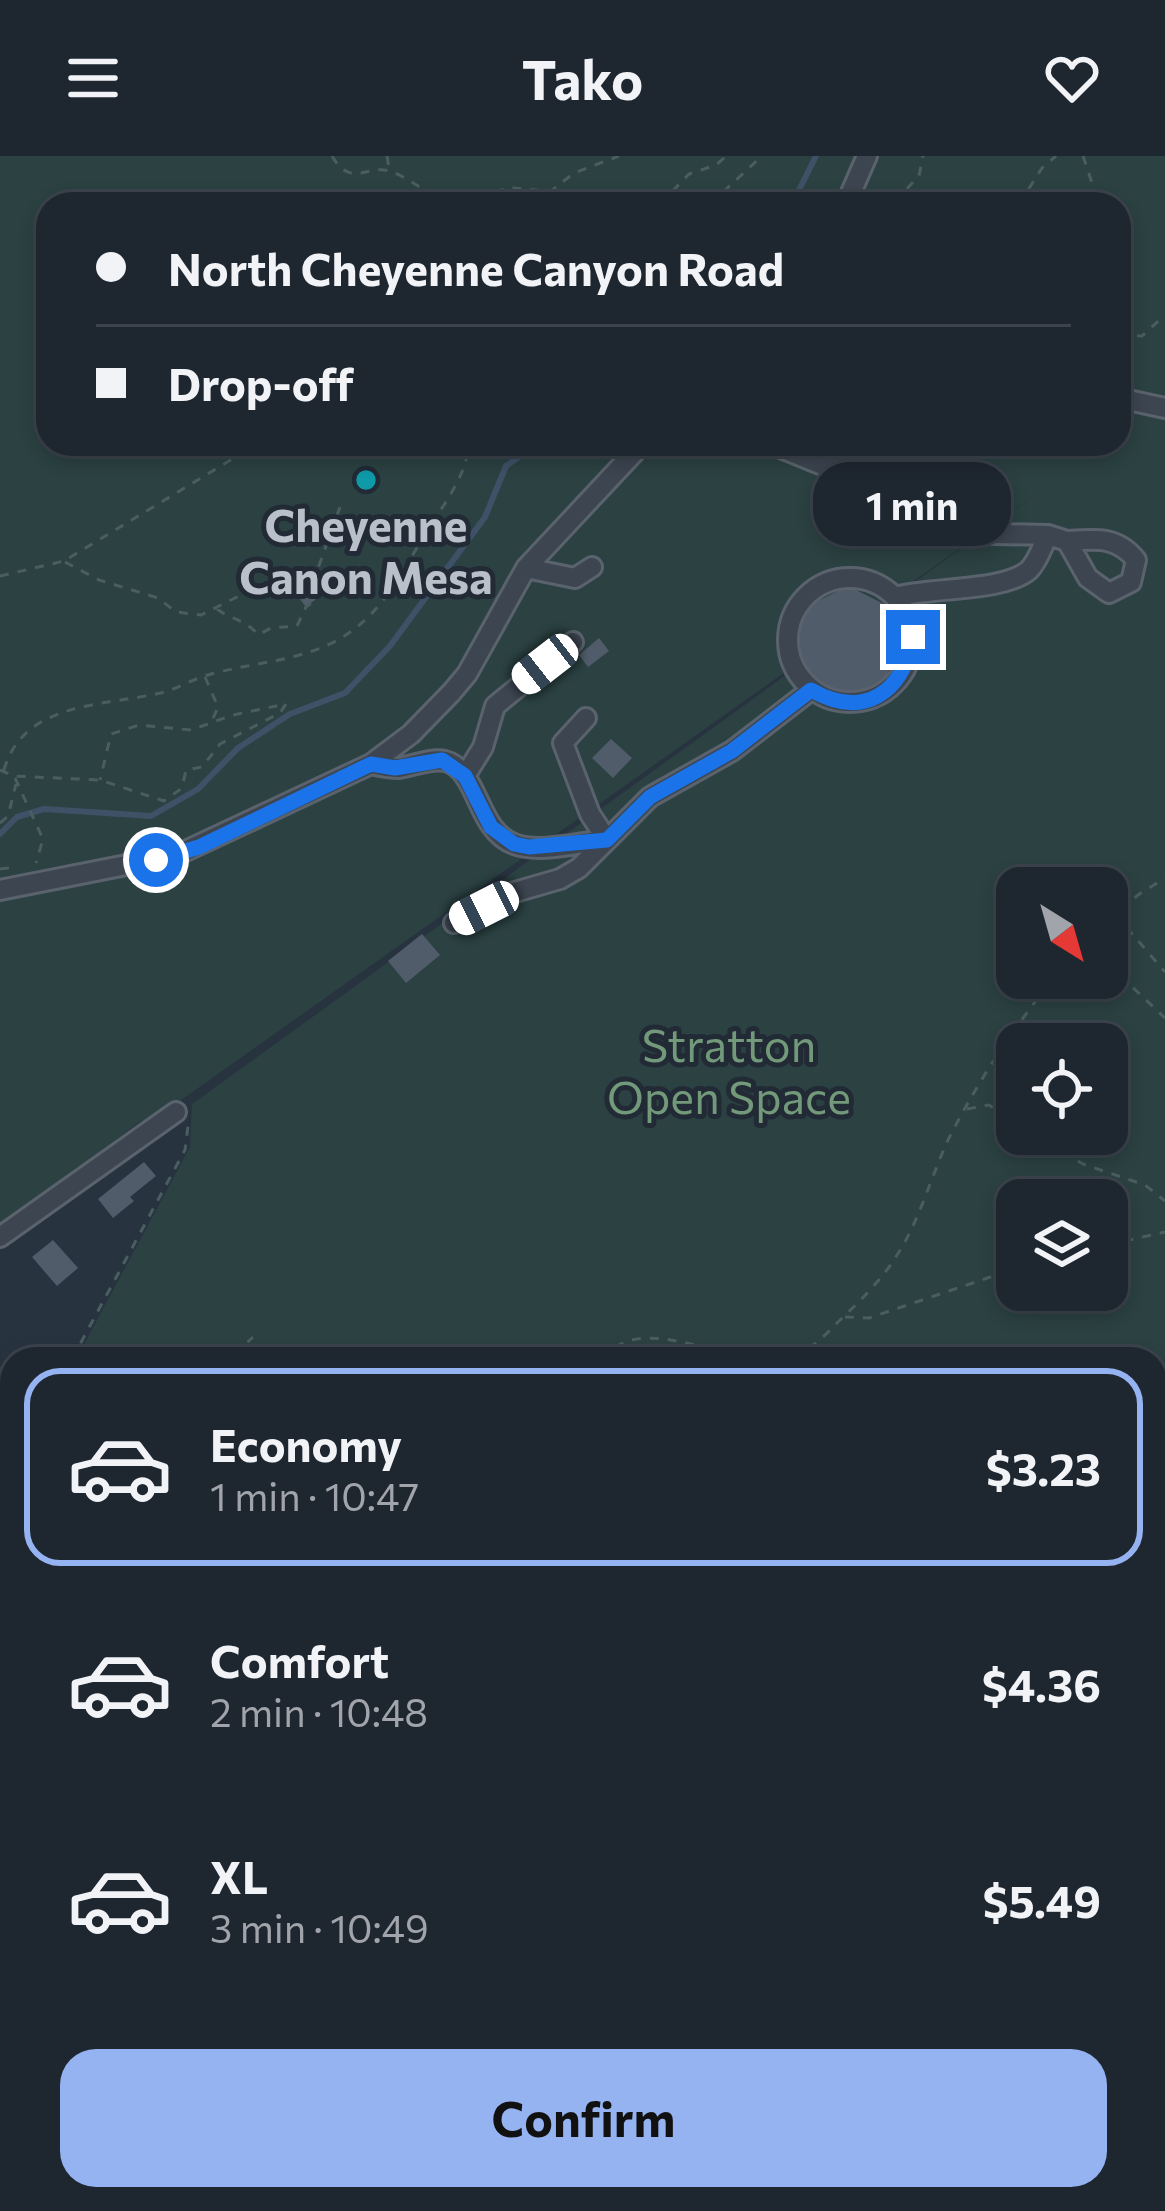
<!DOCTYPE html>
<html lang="en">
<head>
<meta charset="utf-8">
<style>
	:root { --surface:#1e2630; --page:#2b323c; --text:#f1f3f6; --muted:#a1a5ab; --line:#3c434c; --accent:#95b2f1 }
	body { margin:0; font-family:Commissioner,sans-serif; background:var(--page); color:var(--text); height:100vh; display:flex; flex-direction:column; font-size:45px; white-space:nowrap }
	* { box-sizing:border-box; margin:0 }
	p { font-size:39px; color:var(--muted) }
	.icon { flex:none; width:66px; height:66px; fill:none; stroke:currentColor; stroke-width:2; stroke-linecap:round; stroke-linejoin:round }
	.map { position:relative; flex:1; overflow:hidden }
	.details { position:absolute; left:0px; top:1191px; width:1167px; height:864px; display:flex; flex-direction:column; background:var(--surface); border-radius:36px 36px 0 0; box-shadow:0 6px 18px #0003,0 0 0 3px var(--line) }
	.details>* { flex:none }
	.hud { position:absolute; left:36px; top:36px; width:1095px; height:264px; border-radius:36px; box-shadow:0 6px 18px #0003,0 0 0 3px var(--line); display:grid; align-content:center; height:264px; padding:0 60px; background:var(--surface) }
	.needle { width:78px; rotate:143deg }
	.fabs { position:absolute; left:996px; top:711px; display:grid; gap:24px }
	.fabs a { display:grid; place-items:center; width:132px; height:132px; border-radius:24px; background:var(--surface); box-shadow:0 6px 18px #0003,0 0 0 3px var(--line); font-size:60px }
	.end { position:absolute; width:54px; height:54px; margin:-27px; border:15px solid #1a73e8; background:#fff; box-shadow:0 0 0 6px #fff }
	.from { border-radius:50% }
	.bubble { position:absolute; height:84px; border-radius:36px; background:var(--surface); box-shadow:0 6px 18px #0003,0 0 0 3px var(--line); font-size:39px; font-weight:700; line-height:84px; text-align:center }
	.car { position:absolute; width:36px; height:72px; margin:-36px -18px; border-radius:15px; box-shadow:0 0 9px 3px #0007; background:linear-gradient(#fff 24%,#345 0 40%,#fff 0 76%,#345 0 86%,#fff 0) }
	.hud b { display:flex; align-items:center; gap:42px; height:114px; font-size:45px }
	.hud b+b { border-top:3px solid var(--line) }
	.hud i { width:30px; height:30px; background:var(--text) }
	ul { padding:21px 0 0; list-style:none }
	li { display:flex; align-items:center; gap:36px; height:198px; margin:0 24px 18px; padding:0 36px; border:6px solid transparent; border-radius:36px }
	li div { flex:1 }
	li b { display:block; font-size:45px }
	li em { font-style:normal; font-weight:700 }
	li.selected { border-color:var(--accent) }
	li>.icon { width:108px; height:108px; stroke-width:1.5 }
	.button { display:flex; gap:24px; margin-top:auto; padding:24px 60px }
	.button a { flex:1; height:138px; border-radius:36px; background:var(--accent); color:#111; font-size:48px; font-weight:700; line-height:138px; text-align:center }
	header { display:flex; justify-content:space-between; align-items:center; height:156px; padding:0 60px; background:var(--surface); font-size:54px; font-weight:700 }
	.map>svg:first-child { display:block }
</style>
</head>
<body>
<header><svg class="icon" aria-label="menu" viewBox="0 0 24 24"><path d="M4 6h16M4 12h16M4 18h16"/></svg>Tako<svg class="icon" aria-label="heart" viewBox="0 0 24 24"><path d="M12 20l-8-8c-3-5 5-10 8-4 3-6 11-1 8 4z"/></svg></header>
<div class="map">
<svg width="1165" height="2055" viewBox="0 0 1165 2055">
	<rect width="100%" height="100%" fill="#283340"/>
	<path fill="#2b4142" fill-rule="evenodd" d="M0 0H1165V2055H0V1273L12 1264V2043H1155V1203H76L190 991 192 948 1045 332 170 952 138 967 0 1072ZM48 48H1119V288H48ZM1017 732H1107V822H1017ZM1017 888H1107V978H1017ZM1017 1044H1107V1134H1017Z"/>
	<path fill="#3f5167" d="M634 2043H923L904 2055H653Z"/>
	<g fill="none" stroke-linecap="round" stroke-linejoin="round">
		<path stroke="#3f5167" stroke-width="6" d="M792 48 816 0
			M0 678 17 661 44 653 151 660 198 633 238 592 290 558 345 537 390 490 485 361 506 310 537 288"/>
	</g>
	<path fill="#515c6a" d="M307 422 320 440 306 451 292 433Z
		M840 434H856L884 448 895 463 900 479V495L884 524 855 539 824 534 821 525 808 521 795 494V478L810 449Z
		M599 482 609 495 588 511 579 499Z
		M611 583 632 602 613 622 592 602Z
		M422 778 440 799 406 827 388 805Z
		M144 1006 156 1020 130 1041 134 1045 113 1062 98 1043Z
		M53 1084 78 1112 57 1130 32 1101Z"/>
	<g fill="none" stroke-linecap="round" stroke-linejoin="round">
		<defs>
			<path id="minor" d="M846 48 867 0
				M1119 242 1165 252
				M691 288H696
				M771 288 827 311 946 377 1048 379C1042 391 1038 405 1029 414 1004 436 930 431 895 441
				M827 311 867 288
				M1048 379 1067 385 1088 422 1109 437 1131 426 1136 404C1117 380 1096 383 1067 385
				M526 412 575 422 592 411
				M788 484a62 62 0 1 1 124 0a62 62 0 1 1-124 0Z
				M371 608C380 610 390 612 399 612 413 610 430 602 445 605 479 614 476 674 514 688 540 698 580 686 607 684L590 658 563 587 586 562
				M465 620 483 591 495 550 573 486
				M0 734 177 699 371 608 411 578 451 537 467 518 526 412 642 288
				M454 767 515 736 560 723 579 712 650 641 732 595 811 534
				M0 1081 176 956"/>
		</defs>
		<use href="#minor" stroke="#5a636d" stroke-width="24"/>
		<path stroke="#4a5e60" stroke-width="3" stroke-dasharray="9 9" stroke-linecap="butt" d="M332 0C352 34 368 6 392 16 409 22 427 37 443 46L511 32 551 35 574 17 619 0
			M387 0 389 12
			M1083 0 1099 48
			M660 48 689 18 716 9 726 0
			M710 48 762 0
			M899 48 900 40 919 20 923 0
			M1019 48 1042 12 1056 0
			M1119 179 1142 180 1165 159
			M65 406 99 424 158 442 176 456 201 459 241 439
			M0 420 64 405 257 288
			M217 453C231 464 247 464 258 479L271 472 297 470 306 451 320 440 312 429 340 351
			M205 521 218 551 211 567
			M0 614 14 620 100 624 164 645 182 632 186 614 202 611 220 588 280 557 286 548 233 559 191 574 139 569 111 578 100 624
			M4 614C23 547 99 550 156 538 174 535 190 524 208 519 249 507 293 506 332 487 380 463 399 420 426 377 441 352 469 317 468 288
			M15 622 43 683 36 707
			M0 667 8 660 16 628
			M0 713 16 711
			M1115 758 1165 816
			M1107 765 1138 739 1165 722
			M1107 807 1165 862
			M1014 876 1017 898
			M967 953 989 949 1017 968
			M1010 963 1004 940 1017 901
			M1031 978 1083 1008 1145 1029 1165 1045
			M1107 1089 1165 1076
			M845 1161 869 1162 1017 1112
			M72 1203 185 994 188 970
			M217 1203 234 1199 253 1181
			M602 1203C649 1146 740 1228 810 1191 819 1186 829 1175 837 1167 859 1146 881 1125 897 1099 920 1064 931 1020 949 982 978 925 1014 871 1054 822
			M0 1387 12 1382
			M0 1567 12 1576
			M1155 1930 1165 1926
			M404 2043 416 2055
			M560 2043 579 2055
			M983 2055 1001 2043
			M1053 2055 1055 2043
			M1079 2055V2043"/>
		<use href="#minor" stroke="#3c4550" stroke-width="18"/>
	</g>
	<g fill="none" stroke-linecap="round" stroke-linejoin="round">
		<path stroke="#1a73e8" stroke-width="15" d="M156 704 199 691 371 608 395 612 442 604 465 620 491 671 514 688 529 691 607 684 650 641 732 595 811 534C864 564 903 537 913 481"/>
	</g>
	<circle fill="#0f9aa8" stroke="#212a35" stroke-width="4.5" cx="366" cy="324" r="12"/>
	<g text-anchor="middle" stroke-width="10" stroke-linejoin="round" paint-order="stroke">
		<g font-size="45" font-weight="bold" fill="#b9c0ca" stroke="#212a35">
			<text x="366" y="386">Cheyenne<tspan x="366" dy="52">Canon Mesa</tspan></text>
		</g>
		<g font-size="45" fill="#72997a" stroke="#212a35">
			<text x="729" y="906">Stratton<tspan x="729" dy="52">Open Space</tspan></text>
		</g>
	</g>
</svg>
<div class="fabs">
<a><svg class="needle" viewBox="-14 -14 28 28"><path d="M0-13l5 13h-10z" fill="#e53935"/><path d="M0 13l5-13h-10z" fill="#a1a5ab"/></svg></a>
<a><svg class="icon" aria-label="locate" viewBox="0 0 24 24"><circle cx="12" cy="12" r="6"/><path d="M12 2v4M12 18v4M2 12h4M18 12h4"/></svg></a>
<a><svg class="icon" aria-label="layers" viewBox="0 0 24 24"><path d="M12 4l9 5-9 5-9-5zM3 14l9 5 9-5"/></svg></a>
</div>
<i class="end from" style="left:156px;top:704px"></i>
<i class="end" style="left:913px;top:481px"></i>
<div class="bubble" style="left:813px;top:306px;width:198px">1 min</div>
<i class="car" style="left:545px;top:508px;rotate:232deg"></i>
<i class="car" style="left:484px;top:752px;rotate:243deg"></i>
<div class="hud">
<b><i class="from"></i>North Cheyenne Canyon Road</b>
<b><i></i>Drop-off</b>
</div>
<section class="details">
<ul>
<li class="selected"><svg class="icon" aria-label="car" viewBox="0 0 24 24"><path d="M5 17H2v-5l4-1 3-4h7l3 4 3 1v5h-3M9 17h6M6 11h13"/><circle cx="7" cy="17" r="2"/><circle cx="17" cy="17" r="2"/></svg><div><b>Economy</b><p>1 min · 10:47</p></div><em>$3.23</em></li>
<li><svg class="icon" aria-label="car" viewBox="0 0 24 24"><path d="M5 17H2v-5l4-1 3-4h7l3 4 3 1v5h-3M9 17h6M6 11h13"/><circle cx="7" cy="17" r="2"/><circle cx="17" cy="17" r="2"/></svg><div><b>Comfort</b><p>2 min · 10:48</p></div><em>$4.36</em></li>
<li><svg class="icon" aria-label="car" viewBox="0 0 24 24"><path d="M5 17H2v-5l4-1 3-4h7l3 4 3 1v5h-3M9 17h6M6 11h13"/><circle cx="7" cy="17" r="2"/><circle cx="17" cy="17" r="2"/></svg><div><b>XL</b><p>3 min · 10:49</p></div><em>$5.49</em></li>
</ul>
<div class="button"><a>Confirm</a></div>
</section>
</div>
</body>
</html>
